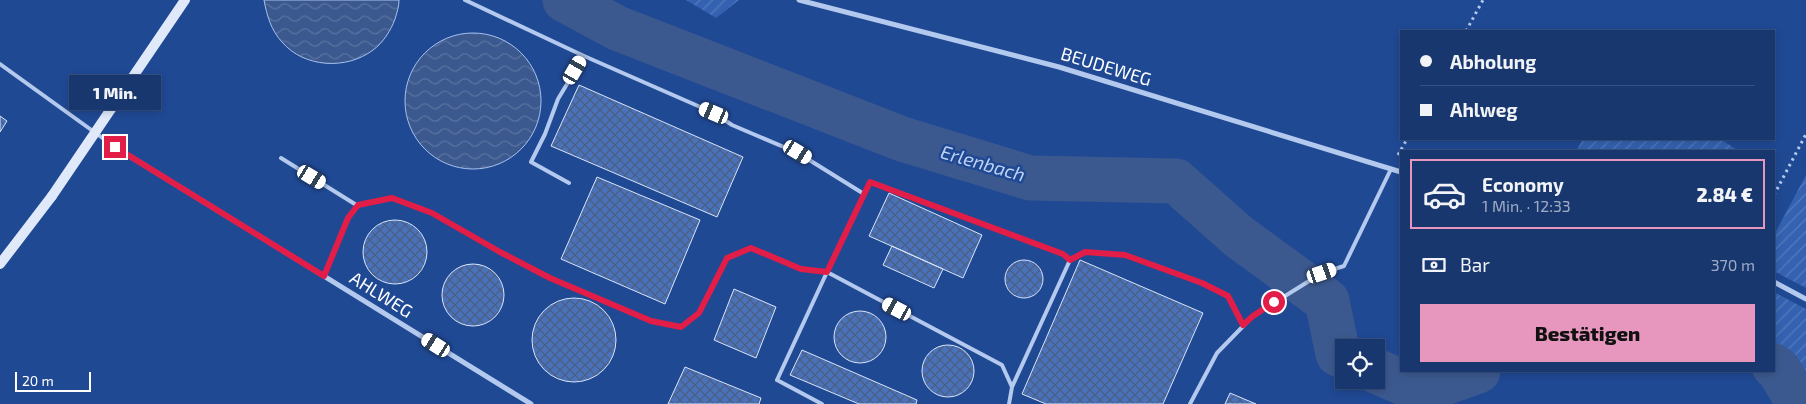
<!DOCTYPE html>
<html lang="de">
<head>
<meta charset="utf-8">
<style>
	:root { --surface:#18376f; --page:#213f74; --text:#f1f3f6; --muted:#9facc3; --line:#365182; --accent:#e797bd }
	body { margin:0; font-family:"Exo 2",sans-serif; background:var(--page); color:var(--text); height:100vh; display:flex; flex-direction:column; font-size:19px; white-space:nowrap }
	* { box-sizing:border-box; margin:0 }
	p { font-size:16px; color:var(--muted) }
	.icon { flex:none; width:28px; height:28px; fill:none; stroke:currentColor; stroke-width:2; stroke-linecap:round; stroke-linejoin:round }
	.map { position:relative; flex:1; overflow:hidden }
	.sheet { position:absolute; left:1400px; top:150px; width:375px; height:222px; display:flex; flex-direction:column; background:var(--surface); border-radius:0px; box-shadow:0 2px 8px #0003,0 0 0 1px var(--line) }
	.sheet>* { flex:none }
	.guide { position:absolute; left:1400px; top:30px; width:375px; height:110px; border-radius:0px; box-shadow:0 2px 8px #0003,0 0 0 1px var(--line); display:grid; align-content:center; height:110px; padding:0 20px; background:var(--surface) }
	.fabs { position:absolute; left:1335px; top:339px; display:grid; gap:10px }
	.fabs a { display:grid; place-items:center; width:50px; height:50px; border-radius:0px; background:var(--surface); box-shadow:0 2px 8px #0003,0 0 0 1px var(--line); font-size:25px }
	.scale { position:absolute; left:15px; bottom:12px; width:76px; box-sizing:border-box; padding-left:5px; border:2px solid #fff; border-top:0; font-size:14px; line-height:18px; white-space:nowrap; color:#fff; -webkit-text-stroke:4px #204994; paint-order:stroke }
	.end { position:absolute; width:22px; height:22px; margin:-11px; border:6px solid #e11d48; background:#fff; box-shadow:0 0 0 2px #fff }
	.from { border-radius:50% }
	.bubble { position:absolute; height:35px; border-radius:0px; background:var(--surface); box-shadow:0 2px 8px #0003,0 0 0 1px var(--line); font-size:16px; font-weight:800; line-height:35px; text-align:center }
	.car { position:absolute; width:15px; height:30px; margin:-15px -8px; border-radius:6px; box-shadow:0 0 4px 1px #0007; background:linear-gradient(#fff 24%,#345 0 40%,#fff 0 76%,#345 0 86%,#fff 0) }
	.guide b { display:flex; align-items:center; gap:18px; height:48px; font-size:19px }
	.guide b+b { border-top:1px solid var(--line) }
	.guide i { width:12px; height:12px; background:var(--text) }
	ul { padding:9px 0 0; list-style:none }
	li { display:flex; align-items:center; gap:15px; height:70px; margin:0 10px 8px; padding:0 10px; border:2px solid transparent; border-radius:0px }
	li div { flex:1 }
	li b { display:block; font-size:19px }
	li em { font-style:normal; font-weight:800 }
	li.on { border-color:var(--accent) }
	li>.icon { width:45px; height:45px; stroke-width:1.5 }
	.pay { display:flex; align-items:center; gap:12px; height:55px; padding:0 20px; font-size:19px }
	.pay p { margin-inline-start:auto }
	.button { display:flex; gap:10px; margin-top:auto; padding:10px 20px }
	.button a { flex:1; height:58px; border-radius:0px; background:var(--accent); color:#111; font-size:20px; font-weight:800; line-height:58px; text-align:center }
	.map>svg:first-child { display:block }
</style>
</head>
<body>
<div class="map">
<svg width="1806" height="404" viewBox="0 0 1806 404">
	<defs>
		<pattern id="garden-furrows" width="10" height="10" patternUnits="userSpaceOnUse" patternTransform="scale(1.25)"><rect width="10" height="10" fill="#3462b1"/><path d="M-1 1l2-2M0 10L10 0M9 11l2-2" fill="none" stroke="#527abd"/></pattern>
		<pattern id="water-waves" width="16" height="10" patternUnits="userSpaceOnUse" patternTransform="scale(1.25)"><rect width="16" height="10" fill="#3c598f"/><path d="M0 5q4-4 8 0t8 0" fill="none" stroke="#5972a0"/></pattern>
		<pattern id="building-cross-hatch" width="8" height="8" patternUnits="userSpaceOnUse" patternTransform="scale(1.25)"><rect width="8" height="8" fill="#4972ba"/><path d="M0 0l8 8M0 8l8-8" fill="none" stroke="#4a5f83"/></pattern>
	</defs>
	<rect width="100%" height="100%" fill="#204994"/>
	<path fill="url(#garden-furrows)" d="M686 0H739L716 18Z
		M1583 139H1720L1739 151H1576Z
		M1806 175V288L1774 271V235Z
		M1774 292 1806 309V382L1774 357Z"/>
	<path fill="url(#water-waves)" stroke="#a7c2ef" d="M264 0H399C399 7 397 12 395 19 391 30 383 43 373 50 347 70 304 68 282 42 271 30 267 16 264 0Z
		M405 101a68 68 0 1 1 136 0a68 68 0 1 1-136 0Z"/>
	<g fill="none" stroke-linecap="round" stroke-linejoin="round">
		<path stroke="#3c598f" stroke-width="45" d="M565 0 617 28 902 139 1030 178 1176 181 1238 236 1327 301 1338 354 1344 357
			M1774 366 1779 370 1799 404
			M1376 371 1422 391 1478 371"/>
	</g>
	<path fill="url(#building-cross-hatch)" stroke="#d9e5fa" d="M579 85 743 157 717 217 551 146Z
		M0 116 7 121 0 132Z
		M597 177 700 220 665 304 561 259Z
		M889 193 982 235 963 278 869 236Z
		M363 252a32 32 0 1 1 64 0a32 32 0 1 1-64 0Z
		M892 246 943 269 934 288 883 265Z
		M1080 260 1203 313 1163 404H1046L1022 394Z
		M1005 279a19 19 0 1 1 38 0a19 19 0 1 1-38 0Z
		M442 295a31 31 0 1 1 62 0a31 31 0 1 1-62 0Z
		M734 289 776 307 756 358 714 340Z
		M532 340a42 42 0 1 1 84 0a42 42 0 1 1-84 0Z
		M834 337a26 26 0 1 1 52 0a26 26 0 1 1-52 0Z
		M922 371a26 26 0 1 1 52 0a26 26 0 1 1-52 0Z
		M802 350 917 400 916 404H859L790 375Z
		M685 367 761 398 759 404H668Z
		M1230 393 1256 404H1225Z"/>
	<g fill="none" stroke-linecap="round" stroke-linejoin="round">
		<path stroke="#b3c9ee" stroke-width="3" stroke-dasharray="2.5 4" stroke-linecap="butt" d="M1466 31 1483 0
			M1398 155 1407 139
			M1774 195 1806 134"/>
		<path stroke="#b3c9ee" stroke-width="4" d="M465 0 584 56
			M0 64 115 147
			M281 158 358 206
			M569 183 531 162 545 134 558 99 584 56 714 113 732 125 798 153 864 194
			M1070 260 1085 252 1125 255 1202 283 1228 296 1243 325
			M324 276 348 217 358 205 392 198 432 213 500 252 550 278 651 321 681 327 699 313 727 258 751 248 801 269 827 272 777 380 822 404
			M1009 404 1012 387 1070 260 1063 254 870 182 827 272 1002 365 1012 387
			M1190 404 1217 353 1253 316 1322 273 1344 266 1391 169"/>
		<path stroke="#b3c9ee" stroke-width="5" d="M799 0 1059 67 1401 172
			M115 147 531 404
			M1774 282 1806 299"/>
		<path stroke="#e0e9fa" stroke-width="10" d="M0 264 52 196"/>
		<path stroke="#e0e9fa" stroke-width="10" d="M52 196 185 0"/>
	</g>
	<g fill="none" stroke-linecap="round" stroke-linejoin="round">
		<path stroke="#e11d48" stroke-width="6" d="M115 147 324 276 348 218 358 205 392 198 432 213 500 252 550 278 651 321 681 327 699 313 727 258 751 248 801 269 827 272 870 182 1063 254 1070 260 1085 252 1125 255 1202 283 1228 296 1243 325 1253 316 1274 302"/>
	</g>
	<g text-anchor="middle" stroke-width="5" stroke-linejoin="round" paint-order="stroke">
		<g font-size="18" fill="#fff" stroke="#204994">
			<text transform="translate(1106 67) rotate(17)" y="6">BEUDEWEG</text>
			<text transform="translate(381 295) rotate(32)" y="6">AHLWEG</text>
		</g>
		<g font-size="19" font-style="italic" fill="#c0d3f4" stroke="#204994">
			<text transform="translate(983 163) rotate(16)" y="7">Erlenbach</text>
		</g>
	</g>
</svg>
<div class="fabs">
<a><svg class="icon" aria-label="locate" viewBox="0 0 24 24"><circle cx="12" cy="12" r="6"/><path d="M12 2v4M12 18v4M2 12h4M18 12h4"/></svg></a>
</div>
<div class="scale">20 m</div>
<i class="end from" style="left:1274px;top:302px"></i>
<i class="end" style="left:115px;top:147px"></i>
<div class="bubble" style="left:69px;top:75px;width:92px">1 Min.</div>
<i class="car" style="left:575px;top:70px;rotate:30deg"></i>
<i class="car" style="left:714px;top:113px;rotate:293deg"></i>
<i class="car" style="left:798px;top:152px;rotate:121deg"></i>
<i class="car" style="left:312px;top:177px;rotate:121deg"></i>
<i class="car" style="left:1322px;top:273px;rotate:71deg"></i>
<i class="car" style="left:897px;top:309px;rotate:298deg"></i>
<i class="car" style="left:436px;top:345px;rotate:302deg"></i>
<div class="guide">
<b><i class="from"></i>Abholung</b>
<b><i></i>Ahlweg</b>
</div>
<section class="sheet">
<ul>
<li class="on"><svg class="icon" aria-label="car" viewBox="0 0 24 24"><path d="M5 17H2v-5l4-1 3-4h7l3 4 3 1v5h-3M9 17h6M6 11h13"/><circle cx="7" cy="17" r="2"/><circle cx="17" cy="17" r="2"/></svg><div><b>Economy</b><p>1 Min. · 12:33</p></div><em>2.84 €</em></li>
</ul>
<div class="pay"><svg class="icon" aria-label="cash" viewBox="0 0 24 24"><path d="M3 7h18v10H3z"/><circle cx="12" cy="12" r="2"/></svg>Bar<p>370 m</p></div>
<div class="button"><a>Bestätigen</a></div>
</section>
</div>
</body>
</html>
